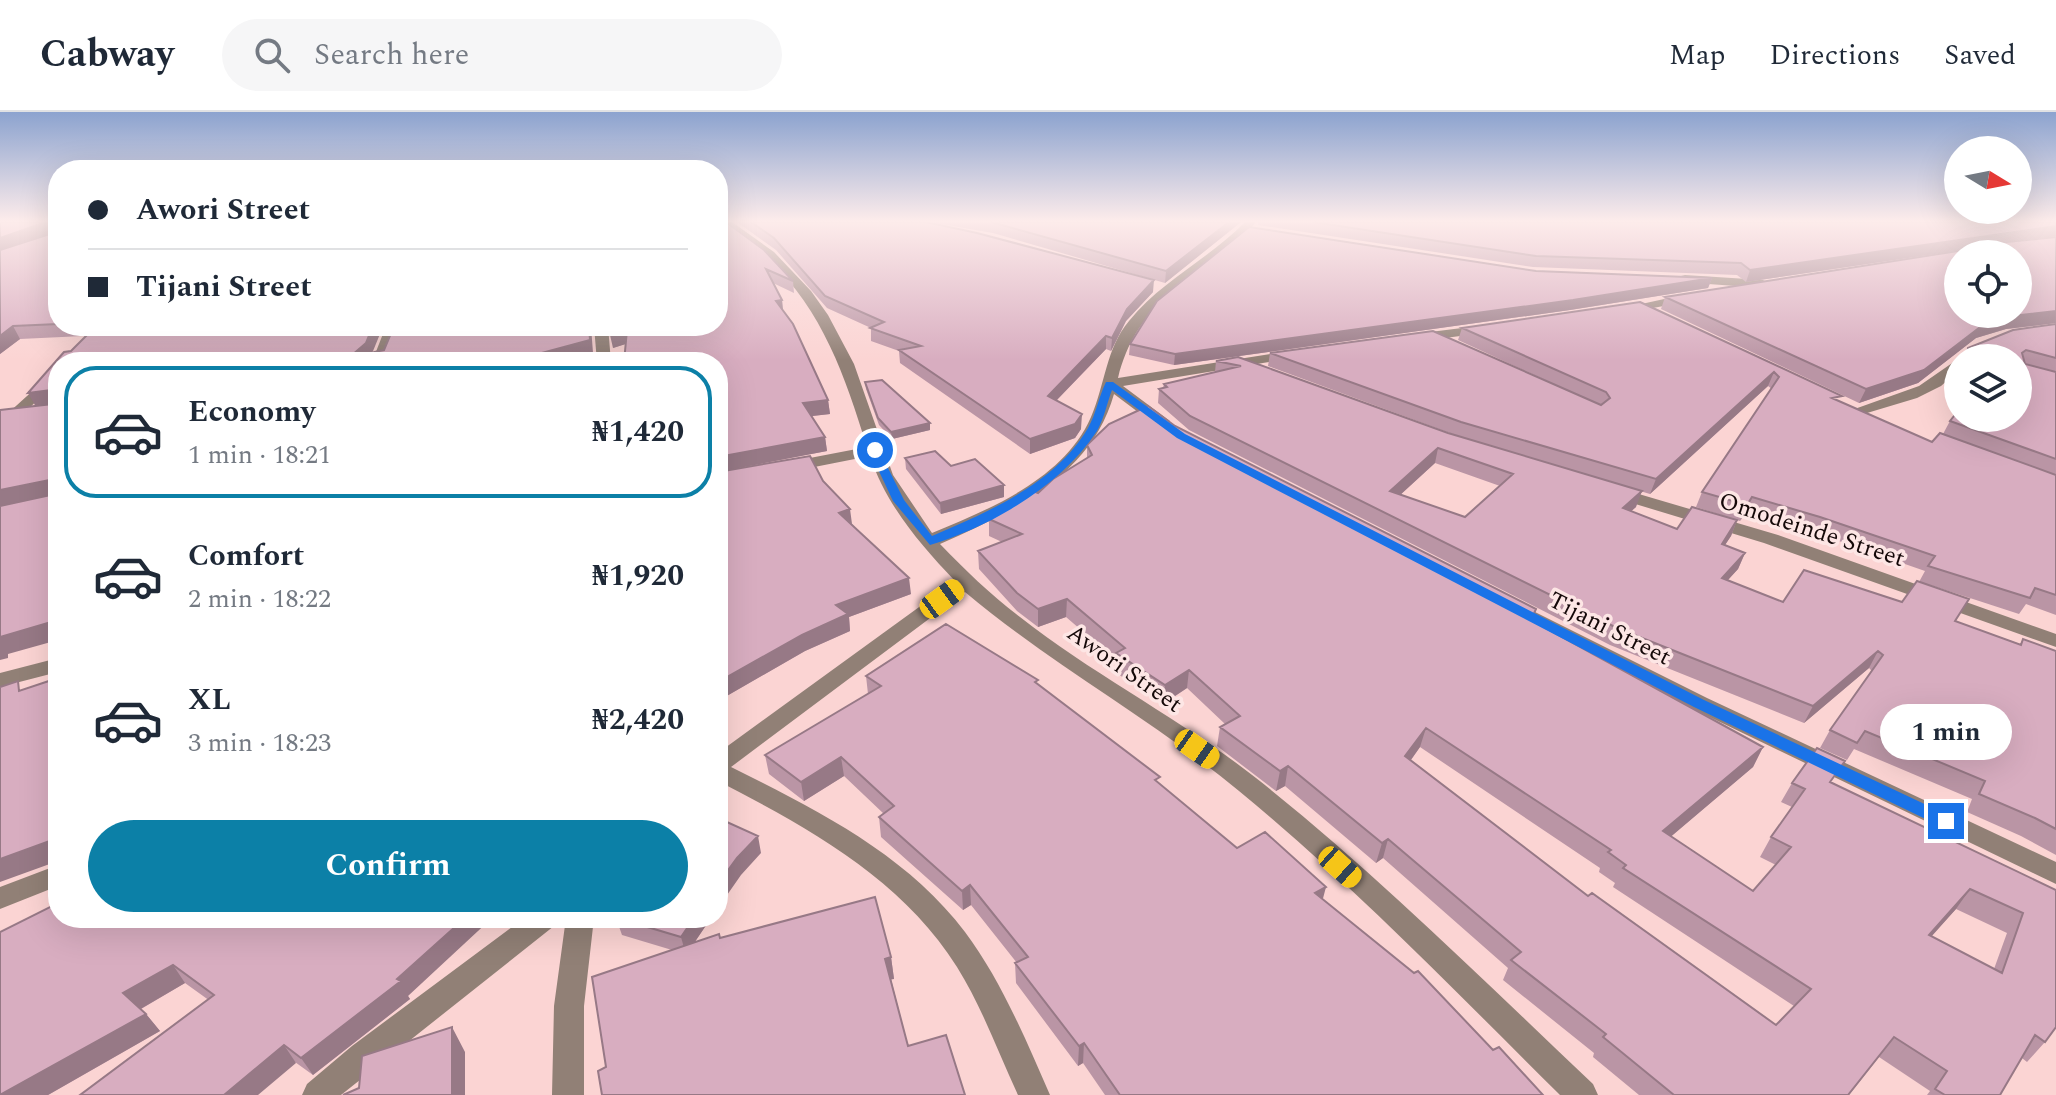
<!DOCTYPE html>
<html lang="en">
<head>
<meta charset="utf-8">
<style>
	:root { --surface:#fff; --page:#f6f6f7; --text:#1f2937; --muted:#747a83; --line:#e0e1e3; --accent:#0c80a7 }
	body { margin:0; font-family:Spectral,serif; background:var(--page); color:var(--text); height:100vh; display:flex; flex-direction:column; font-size:30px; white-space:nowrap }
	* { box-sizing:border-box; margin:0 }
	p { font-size:26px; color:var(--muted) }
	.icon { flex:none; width:44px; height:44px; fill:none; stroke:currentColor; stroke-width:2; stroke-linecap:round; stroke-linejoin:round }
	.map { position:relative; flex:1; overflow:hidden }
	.drawer { position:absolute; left:48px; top:240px; width:680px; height:576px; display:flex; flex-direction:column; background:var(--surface); border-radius:32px; box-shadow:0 8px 32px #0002 }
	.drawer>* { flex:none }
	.hud { position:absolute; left:48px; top:48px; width:680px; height:176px; border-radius:32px; box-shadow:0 8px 32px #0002; display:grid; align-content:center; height:176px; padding:0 40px; background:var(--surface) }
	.needle { width:52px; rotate:100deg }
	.buttons { position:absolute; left:1944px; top:24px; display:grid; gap:16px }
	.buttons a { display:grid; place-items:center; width:88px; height:88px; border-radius:50%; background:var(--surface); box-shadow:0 8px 32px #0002; font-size:40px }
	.end { position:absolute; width:36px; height:36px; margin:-18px; border:10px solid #1a73e8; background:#fff; box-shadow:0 0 0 4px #fff }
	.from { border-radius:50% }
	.bubble { position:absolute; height:56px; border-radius:28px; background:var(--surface); box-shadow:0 8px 32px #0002; font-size:26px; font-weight:700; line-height:56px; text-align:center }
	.car { position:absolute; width:24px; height:48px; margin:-24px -12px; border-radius:10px; box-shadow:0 0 6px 2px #0007; background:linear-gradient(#f5c518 24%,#345 0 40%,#f5c518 0 76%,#345 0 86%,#f5c518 0) }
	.hud b { display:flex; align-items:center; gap:28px; height:76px; font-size:30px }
	.hud b+b { border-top:2px solid var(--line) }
	.hud i { width:20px; height:20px; background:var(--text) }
	ul { padding:14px 0 0; list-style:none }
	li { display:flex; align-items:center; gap:24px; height:132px; margin:0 16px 12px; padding:0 24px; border:4px solid transparent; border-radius:32px }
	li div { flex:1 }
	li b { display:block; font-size:30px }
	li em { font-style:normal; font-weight:700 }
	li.active { border-color:var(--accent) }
	li>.icon { width:72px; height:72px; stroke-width:1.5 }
	.action { display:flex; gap:16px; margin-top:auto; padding:16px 40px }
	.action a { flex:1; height:92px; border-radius:48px; background:var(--accent); color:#fff; font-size:32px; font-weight:700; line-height:92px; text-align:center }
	header { display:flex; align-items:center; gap:48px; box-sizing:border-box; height:112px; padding:0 40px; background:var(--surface); border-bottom:2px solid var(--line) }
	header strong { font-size:38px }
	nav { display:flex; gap:44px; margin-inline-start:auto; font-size:28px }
	.search { width:560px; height:72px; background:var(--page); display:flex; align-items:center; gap:20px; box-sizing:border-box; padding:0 28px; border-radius:44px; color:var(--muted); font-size:30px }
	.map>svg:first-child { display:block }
</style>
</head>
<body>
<header>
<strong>Cabway</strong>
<div class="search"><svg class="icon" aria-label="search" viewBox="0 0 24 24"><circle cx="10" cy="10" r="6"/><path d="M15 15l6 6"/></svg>Search here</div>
<nav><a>Map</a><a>Directions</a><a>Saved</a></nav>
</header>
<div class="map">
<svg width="2056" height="983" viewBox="0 0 2056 983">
	<rect width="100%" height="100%" fill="#fbd4d3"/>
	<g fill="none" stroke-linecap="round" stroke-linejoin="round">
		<path fill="#918076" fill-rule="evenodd" d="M719 110H732L774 140 811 179 828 203 854 252 893 363 932 421C990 397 1064 367 1091 305 1105 273 1106 236 1129 209 1161 169 1209 147 1245 110H1256C1204 174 1141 175 1118 266L1295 238 1300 239V245L1123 274 1170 309V315H1158L1114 282C1091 364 1012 400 940 432 965 458 991 483 1020 505 1095 564 1181 607 1256 666 1375 760 1483 868 1593 972L1598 983H1560C1456 880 1353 773 1239 679 1152 607 1052 553 965 480L731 655C817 698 906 742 965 820 1001 868 1026 928 1050 983H1018C998 940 982 895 957 855 902 767 809 716 718 669V641L955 469C920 432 886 393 870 344L789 360 781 355 789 350 867 335C845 264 823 199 768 147 753 133 733 124 719 110Z
			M1685 163 1763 168 1769 172 1763 176 1681 170V164Z
			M1687 182 1691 183V189L1620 202 1614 198Z
			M1486 213 1493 217 1491 220 1414 230 1407 226 1414 222Z
			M386 214H400L386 250H372Z
			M594 214H608L611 250H597Z
			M1958 247V259L1941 274 1917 286 1857 304 1849 299 1919 274Z
			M58 256V268L16 309H6V303Z
			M1615 375 1778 423 2056 522V535L1764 431 1609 384 1606 380Z
			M1511 488 1707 586 2056 750V772L1691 596 1504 498 1501 494Z
			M58 546V560L0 575V561Z
			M58 753V774L0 797V775Z
			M524 806H558L554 814 341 983H302L307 972 352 934Z
			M566 806H594L584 894V983H552L554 894Z"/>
	</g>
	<path fill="#ba95a5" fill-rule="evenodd" d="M0 110H58V214H94L83 224 20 227 0 242Z
		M718 110 793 169 794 181 773 171 782 188 783 199 828 288 830 302 811 304 825 325 827 339 737 356 823 369 852 412 911 482 849 505 850 519 805 539 718 589V250L625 232 613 236Z
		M737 110H926L1153 180 1126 209 1111 239 1106 237 1057 288 1081 317 1075 326 1030 342 900 251 899 239 871 229V216L827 196 776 138Z
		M930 110H1241L1165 171 993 121Z
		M1258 110H2056V124L2030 128 2056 125V211L2006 217 1976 226 1918 271 1859 291 1661 197 1665 185 1962 138 1746 170 1737 163 1533 155 1258 113Z
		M1536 159 1712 166 1708 176 1570 198 1174 253 1129 243 1130 232Z
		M1640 190 1840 290 1932 330 1943 322 1950 309 2018 246H1962L1968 236 2056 212V503L2026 492 2019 502 1930 473 1955 509 2020 532 2023 527 2056 539V743L2021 724 1967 700 1972 687 1854 637 1847 648 1820 636 1830 618 1872 559 1869 556 1804 611 1610 533 1189 318 1158 291 1159 277 1163 276 1164 272 1215 260 1216 249 1238 245 1636 395 1631 399 1677 417 1737 408 1731 424 1725 433 1745 441 1738 457 1728 468 1783 490H1902L1919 470 1925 459 1813 420 1746 400 1740 409 1696 395 1702 380 1772 277 1768 274 1650 382 1458 324 1268 254 1270 241 1569 279 1458 228 1462 216ZM1435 351 1500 374 1465 405 1400 383Z
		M865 270 930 311V318L892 327 879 313 866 277Z
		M1175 314 1536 497 1532 509 1763 635 1753 655 1671 724 1753 779 1776 753 1760 745 1771 725 1792 695 1781 690 1792 671H1832L2056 778 2045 930 2027 950 2022 946 2000 983H1927L1930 979 1879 945 1849 983H1639L1593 945 1594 941 1503 868 1508 856 1383 746 1376 751 1285 674 1276 679 1217 634 1220 615 1225 612 1187 576 1163 592 1115 560 1116 548 1066 505 1038 515 1017 499 979 457 978 439 1002 430 989 424V407L1038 381 1087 346V333ZM1420 635 1600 756 1599 760 1615 771 1613 775 1794 894 1776 913 1588 784 1411 648ZM1956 797 2007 821 1994 857 1931 824Z
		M905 346 951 354 1004 385 941 402 906 357Z
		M866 564 1038 573 1237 736 1323 788 1543 983H1105L1083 951 1078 954 1016 871 1015 851H1017L971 793 963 798 881 725 879 705 884 702 844 664 804 689 769 662 765 643 868 582Z
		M58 791 408 884 410 887 313 963 185 871 141 897 146 902 160 919 48 983H0Z
		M616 806H711L694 831 720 826 891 845 894 867H891L908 934 965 983 606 955 672 838 622 823Z"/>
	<path fill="#977986" d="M46 110H52L57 119 0 139V126Z
		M1229 110H1241L1165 171 1166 159Z
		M2056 114V124L1746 170 1750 158Z
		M1712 166 1708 176 1570 198 1174 253 1175 242Z
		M1154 168 1153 180 1126 209 1111 239 1112 226 1127 197Z
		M782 188 783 200 776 189Z
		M2056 199V211L2006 217 1976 226 1918 271 1859 291 1866 277 1983 213 2012 204Z
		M13 214 20 227 0 242V224Z
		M78 214H94L83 224Z
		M373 214H381L382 217 371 244 364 250H344Z
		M589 214H591L593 241 560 250H525L523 246Z
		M627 218 629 231 613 236 610 223Z
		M1106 224V237L1048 297V284Z
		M1958 257V267L1952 269Z
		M1774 260 1768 274 1650 382 1656 367Z
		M52 278 58 292 36 295 28 281Z
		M828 288 830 302 804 305 803 291Z
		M1082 302 1081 317 1075 326 1030 342V327Z
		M930 311V318L892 327 891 320Z
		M825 325 827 339 718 360V345Z
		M1438 336 1435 351 1387 395 1390 379Z
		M49 368 57 383 0 395V378Z
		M1004 373V385L941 402 940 391Z
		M1642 379 1636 395 1617 412 1623 396Z
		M1752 385 1746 400 1740 409 1747 393Z
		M850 397 852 412 839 401Z
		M1737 408 1731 424 1715 448 1722 432Z
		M1745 441 1738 457 1715 482 1722 466Z
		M909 466 911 482 849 505 850 519 805 539 718 589V570L836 493Z
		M1067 487 1066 505 1038 515V497Z
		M58 508V528L8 542V546L0 548V525Z
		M1878 539 1869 556 1804 611 1813 594Z
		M1189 558 1187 576 1163 592 1165 573Z
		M1426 616 1420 635 1400 663 1405 644Z
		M1763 635 1753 655 1654 739 1663 719Z
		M841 645 844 664 804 689 801 670Z
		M1288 654 1285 674 1276 679 1280 659Z
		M758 724 761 741 741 763 718 796V772L737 746Z
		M58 726V749L0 770V747Z
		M1388 727 1383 746 1376 751 1382 731Z
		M970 773 971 793 963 798 962 779Z
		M1326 775 1321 794 1315 781Z
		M1970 777 1956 797 1915 843 1929 823Z
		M465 806H492L408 884 410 887 313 963 301 946 397 867Z
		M694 806H711L686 843 681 825Z
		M891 845 894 867 888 868 885 847Z
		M173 853 185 871 137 899 123 881Z
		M146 902 160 919 48 983H0Z
		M452 915 465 940V983H452Z
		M1084 931 1083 951 1078 954 1079 934Z
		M284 933 296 951 258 983H224Z"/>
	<path fill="#d8adc0" stroke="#977986" stroke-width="2" fill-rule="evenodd" d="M0 110H46L0 126Z
		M54 110H58V212L13 214 0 224V138L53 121 55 111Z
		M718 110H726L764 138 793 169 766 157 782 188 776 189 793 212 828 288 803 291 825 325 718 345V250H624L627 218 610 223 609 214H718Z
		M751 110H926L977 121 1154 168 1127 197 1112 226 1106 224 1048 284 1082 302 1075 312 1030 327 899 238 921 234 870 216 884 210 825 184 774 126Z
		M991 110H1229L1166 159Z
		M1313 110H2056V114L1750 158 1741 151 1536 144Z
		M1249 115 1536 159 1712 166 1573 188 1175 242 1130 232 1157 189Z
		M2056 125V199L2012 204 1983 213 1924 258 1866 277 1665 185 1964 138 1967 134ZM1958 142H2018V202H1958Z
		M1640 190 1842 284 1832 286 1932 330 1940 321 2056 363V483L2035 476 2030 486 1928 454 1935 444 1820 405 1752 385 1747 393 1702 380 1779 265 1774 260 1656 367 1461 310 1270 241 1433 219 1601 293 1610 286 1606 280 1462 216Z
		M2056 212V246L2026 238 2022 241 2025 252 2056 260V347L1950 309 1958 299V306H2018V246H2003L2005 244 1998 246H1967L1968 236 2013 218Z
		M96 214H373L366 231 344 250H58V508L0 525V394L51 383 52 371 49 368 0 378V298L52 292V278L28 281 64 240 71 239Z
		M394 214H589L590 228 523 246 527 250H371L374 240 384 238Z
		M1238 245 1448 321 1642 379 1623 396 1677 417 1692 395 1737 408 1722 432 1745 441 1722 466 1783 490 1804 458 1902 490 1917 469 1969 487 1955 509 2021 533 2023 527 2056 539V717L2035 706 1979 682 1985 669 1865 619 1857 631 1830 618 1883 543 1878 539 1813 594 1617 516 1190 304 1159 277 1167 275 1164 272 1241 254 1216 249ZM1438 336 1513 362 1465 405 1390 379Z
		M882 268 930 311 891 320 878 306 865 270Z
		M1148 294 1175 314 1536 497 1531 508 1763 635 1663 719 1753 779 1791 735 1771 725 1805 677 1792 671 1817 636 1845 649 1830 670 2056 778V915L2045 930 2035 923 2000 983H1945L1935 977 1947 959 1894 925 1848 983H1674L1603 925 1606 922 1511 848 1521 840 1388 727 1382 731 1288 654 1280 659 1220 615 1240 604 1189 558 1165 573 1116 541 1125 536 1067 487 1038 497 1017 481 978 439 1022 422 989 407 1033 379 1038 381 1053 367 1092 343 1087 333 1109 312ZM1426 616 1611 738 1608 740 1626 753 1623 756 1811 877 1776 913 1592 781 1588 784 1405 644ZM1970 777 2023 801 2002 861 1929 823Z
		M935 339 951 354 975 347 1004 373 940 391 905 346Z
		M810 344 823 369 850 397 839 401 909 466 836 493 848 502 802 523 718 570V360Z
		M946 512 1038 568 1035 570 1160 665 1155 668 1237 736 1265 720 1326 775 1315 781 1414 861 1418 859 1493 938 1499 935 1543 983H1120L1084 931 1079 934 1015 851 1028 845 970 773 962 779 879 705 894 694 841 645 801 670 765 643 881 574 866 564Z
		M58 566V726L0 747V575L18 569 19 579Z
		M718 706 758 724 737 746 718 772Z
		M875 785 891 845 885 847 908 934 946 923 965 983H602L598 959 606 955 592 865 719 822 720 826Z
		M58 791V806H465L397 867 401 869 301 946 284 933 224 983H80L214 883 173 853 123 881 146 902 0 983V820Z
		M617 806H694L681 825Z
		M452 915V983H343L359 976 362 944Z"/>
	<linearGradient id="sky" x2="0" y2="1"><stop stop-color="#8ca3cf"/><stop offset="0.44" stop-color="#fdeceb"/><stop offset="1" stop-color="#fdeceb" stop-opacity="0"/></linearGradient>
	<rect width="2056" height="248" fill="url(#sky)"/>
	<path fill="#1a73e8" d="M1106 270H1113L1185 322 1704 588 1952 705 1954 709 1946 715 1940 714 1694 595 1177 326 1112 278C1107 291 1104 307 1097 319 1061 374 992 414 930 433L893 389 869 338 878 336 904 388 932 424C988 400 1056 371 1088 316 1096 302 1099 284 1106 270Z"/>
	<g text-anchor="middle" stroke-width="7" stroke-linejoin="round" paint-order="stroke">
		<g font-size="24" fill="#140808" stroke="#fde6e5">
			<text transform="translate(1812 417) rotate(18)" y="8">Omodeinde Street</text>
			<text transform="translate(1610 516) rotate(27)" y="8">Tijani Street</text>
			<text transform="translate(1125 556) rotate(35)" y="8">Awori Street</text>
		</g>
	</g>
</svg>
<div class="buttons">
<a><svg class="needle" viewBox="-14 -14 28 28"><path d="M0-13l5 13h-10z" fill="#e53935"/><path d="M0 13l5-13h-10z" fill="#747a83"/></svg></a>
<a><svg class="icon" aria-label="locate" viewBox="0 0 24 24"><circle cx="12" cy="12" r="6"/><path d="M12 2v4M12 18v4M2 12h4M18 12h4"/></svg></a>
<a><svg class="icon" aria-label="layers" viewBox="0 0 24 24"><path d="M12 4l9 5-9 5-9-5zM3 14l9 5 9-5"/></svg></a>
</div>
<i class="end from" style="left:875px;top:338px"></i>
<i class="end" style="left:1946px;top:709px"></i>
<div class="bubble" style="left:1880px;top:592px;width:132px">1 min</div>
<i class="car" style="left:942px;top:487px;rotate:54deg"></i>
<i class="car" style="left:1197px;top:637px;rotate:125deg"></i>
<i class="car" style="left:1340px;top:755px;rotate:132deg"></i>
<div class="hud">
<b><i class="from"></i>Awori Street</b>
<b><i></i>Tijani Street</b>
</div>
<section class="drawer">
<ul>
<li class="active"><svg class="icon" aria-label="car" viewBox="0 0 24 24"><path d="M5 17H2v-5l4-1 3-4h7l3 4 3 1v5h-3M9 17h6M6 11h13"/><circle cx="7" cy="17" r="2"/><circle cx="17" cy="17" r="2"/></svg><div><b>Economy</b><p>1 min · 18:21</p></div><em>₦1,420</em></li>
<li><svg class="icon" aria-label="car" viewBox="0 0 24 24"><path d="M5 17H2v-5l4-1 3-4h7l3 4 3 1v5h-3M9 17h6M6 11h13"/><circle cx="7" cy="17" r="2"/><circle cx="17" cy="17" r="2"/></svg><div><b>Comfort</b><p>2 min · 18:22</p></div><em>₦1,920</em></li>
<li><svg class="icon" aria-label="car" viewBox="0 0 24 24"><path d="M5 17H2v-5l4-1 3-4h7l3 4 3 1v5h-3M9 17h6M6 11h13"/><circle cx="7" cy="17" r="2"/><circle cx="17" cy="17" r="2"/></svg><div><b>XL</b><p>3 min · 18:23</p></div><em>₦2,420</em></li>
</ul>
<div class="action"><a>Confirm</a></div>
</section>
</div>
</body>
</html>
